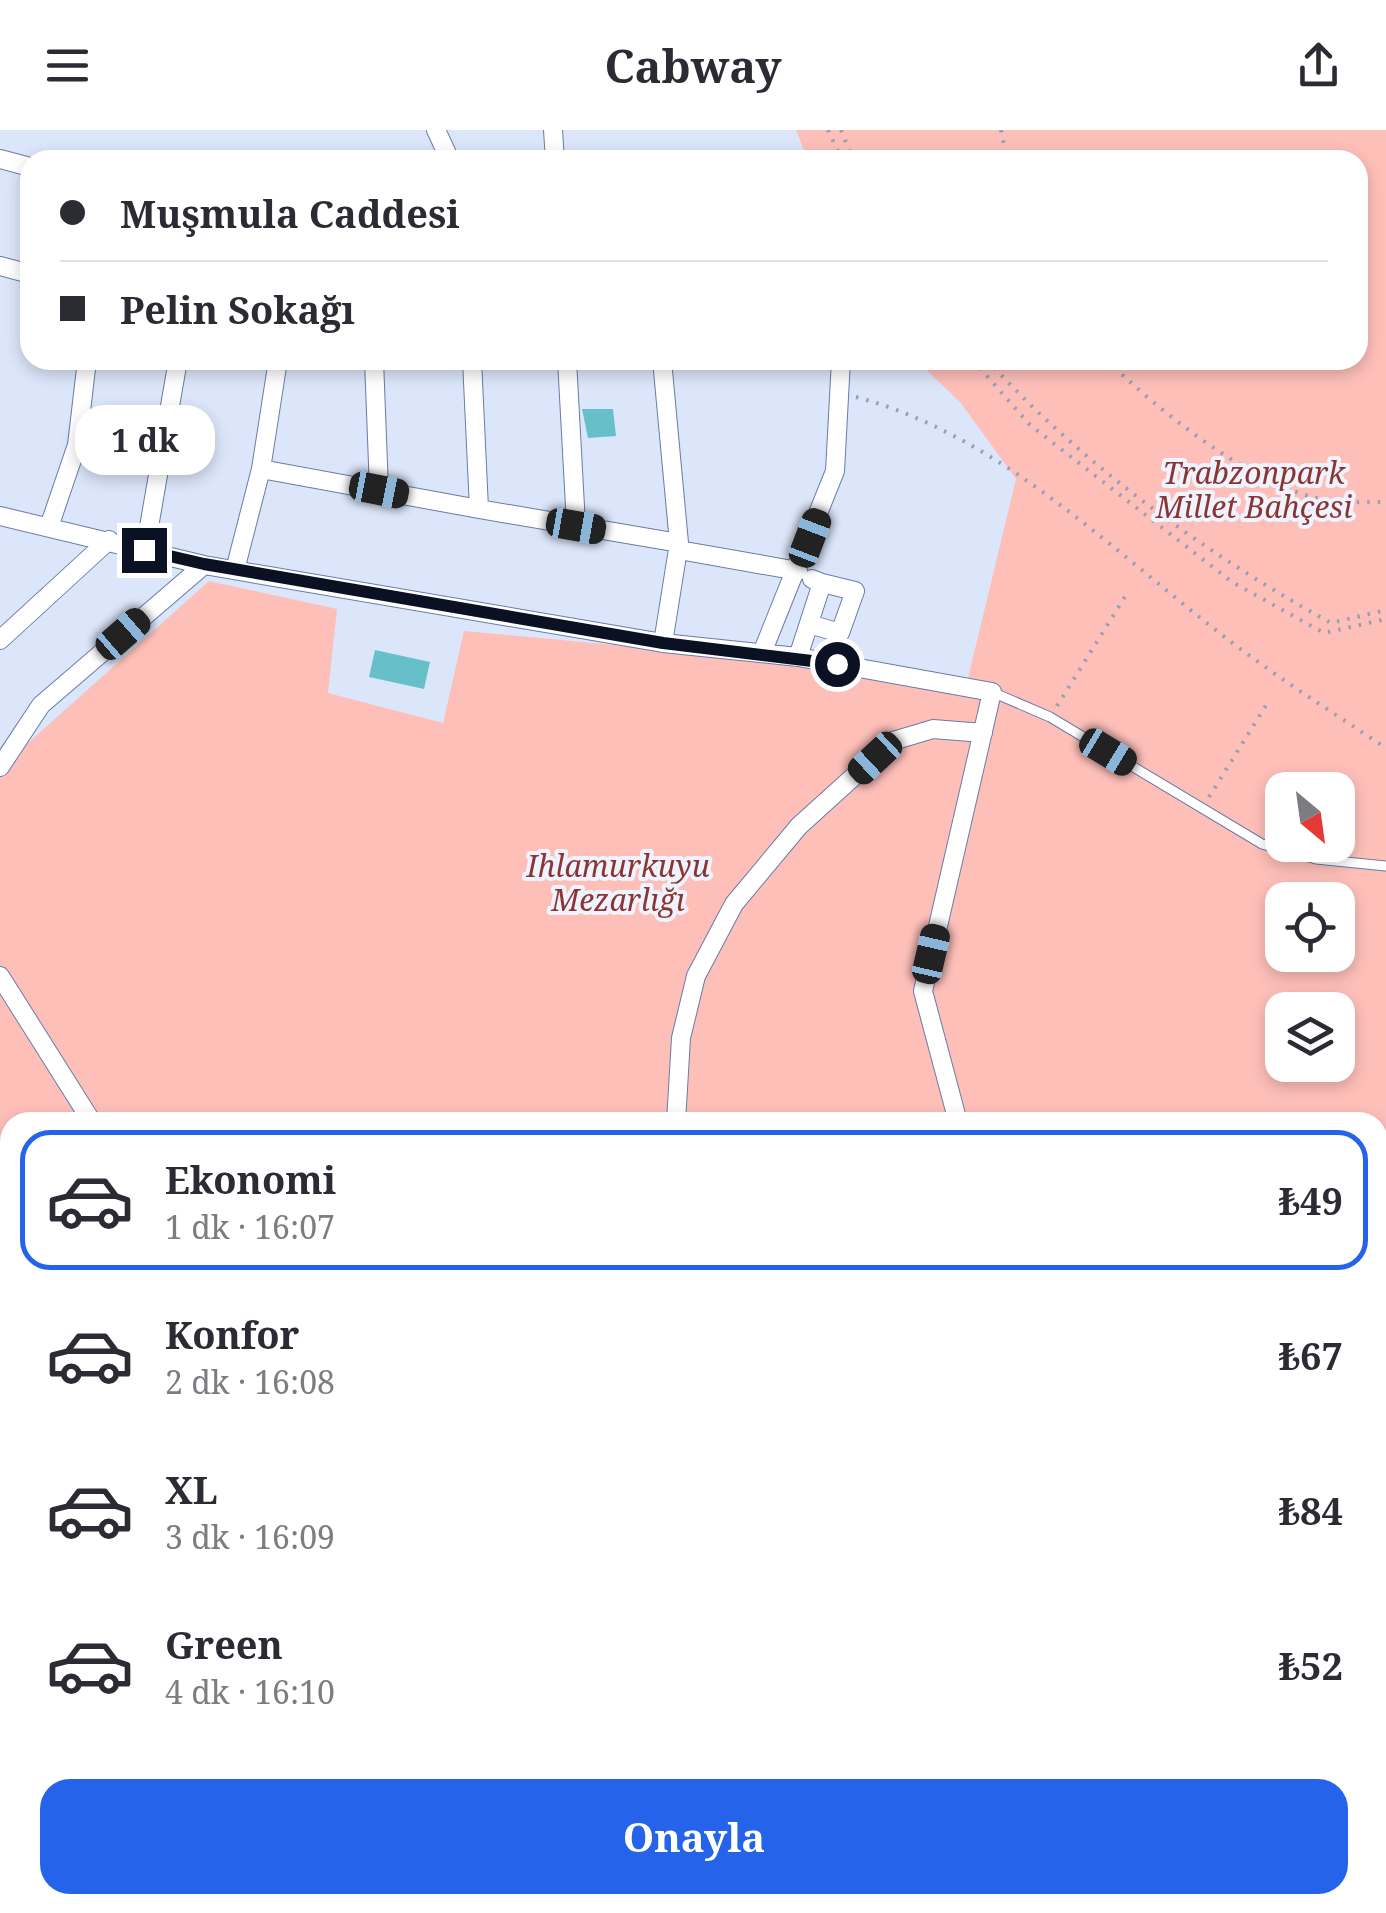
<!DOCTYPE html>
<html lang="tr">
<head>
<meta charset="utf-8">
<style>
	:root { --surface:#fff; --page:#f7f7f7; --text:#2b2b33; --muted:#7c7c81; --line:#e1e1e2; --accent:#2563eb }
	body { margin:0; font-family:"Noto Serif",serif; background:var(--page); color:var(--text); height:100vh; display:flex; flex-direction:column; font-size:38px; white-space:nowrap }
	* { box-sizing:border-box; margin:0 }
	p { font-size:32px; color:var(--muted) }
	.icon { flex:none; width:55px; height:55px; fill:none; stroke:currentColor; stroke-width:2; stroke-linecap:round; stroke-linejoin:round }
	.map { position:relative; flex:1; overflow:hidden }
	.side { position:absolute; left:0px; top:982px; width:1388px; height:802px; display:flex; flex-direction:column; background:var(--surface); border-radius:30px 30px 0 0; box-shadow:0 5px 15px #0003 }
	.side>* { flex:none }
	.banner { position:absolute; left:20px; top:20px; width:1348px; height:220px; border-radius:30px; box-shadow:0 5px 15px #0003; display:grid; align-content:center; height:220px; padding:0 40px; background:var(--surface) }
	.needle { width:65px; rotate:151deg }
	.tools { position:absolute; left:1265px; top:642px; display:grid; gap:20px }
	.tools a { display:grid; place-items:center; width:90px; height:90px; border-radius:20px; background:var(--surface); box-shadow:0 5px 15px #0003; font-size:50px }
	.end { position:absolute; width:45px; height:45px; margin:-22px; border:12px solid #091122; background:#fff; box-shadow:0 0 0 5px #fff }
	.from { border-radius:50% }
	.bubble { position:absolute; height:70px; border-radius:30px; background:var(--surface); box-shadow:0 5px 15px #0003; font-size:32px; font-weight:700; line-height:70px; text-align:center }
	.car { position:absolute; width:30px; height:60px; margin:-30px -15px; border-radius:12px; box-shadow:0 0 8px 2px #0007; background:linear-gradient(#222 24%,#8ab4d8 0 40%,#222 0 76%,#8ab4d8 0 86%,#222 0) }
	.banner b { display:flex; align-items:center; gap:35px; height:95px; font-size:38px }
	.banner b+b { border-top:2px solid var(--line) }
	.banner i { width:25px; height:25px; background:var(--text) }
	ul { padding:18px 0 0; list-style:none }
	li { display:flex; align-items:center; gap:30px; height:140px; margin:0 20px 15px; padding:0 20px; border:5px solid transparent; border-radius:30px }
	li div { flex:1 }
	li b { display:block; font-size:38px }
	li em { font-style:normal; font-weight:700 }
	li.current { border-color:var(--accent) }
	li>.icon { width:90px; height:90px; stroke-width:1.5 }
	.button { display:flex; gap:20px; margin-top:auto; padding:20px 40px }
	.button a { flex:1; height:115px; border-radius:30px; background:var(--accent); color:#fff; font-size:40px; font-weight:700; line-height:115px; text-align:center }
	header { display:flex; justify-content:space-between; align-items:center; height:130px; padding:0 40px; background:var(--surface); font-size:45px; font-weight:700 }
	.map>svg:first-child { display:block }
</style>
</head>
<body>
<header><svg class="icon" aria-label="menu" viewBox="0 0 24 24"><path d="M4 6h16M4 12h16M4 18h16"/></svg>Cabway<svg class="icon" aria-label="share" viewBox="0 0 24 24"><path d="M12 15V3M7 8l5-5 5 5M5 13v7h14v-7"/></svg></header>
<div class="map">
<svg width="1386" height="1783" viewBox="0 0 1386 1783">
	<rect width="100%" height="100%" fill="#dce6fa"/>
	<path fill="#febfb9" fill-rule="evenodd" d="M796 0H1386V1783H344V1775H1378V992H10V1101L0 1087V638L209 451 337 479 328 563 443 593 464 501 968 548 1016 349 960 272 916 230H1358V30H808ZM1282 660H1338V715H1282ZM1282 770H1338V825H1282ZM1282 880H1338V935H1282Z"/>
	<path fill="#67bfc9" d="M582 279H613L616 306 588 308Z
		M375 520 430 532 424 559 369 547Z"/>
	<g fill="none" stroke-linecap="round" stroke-linejoin="round">
		<defs>
			<path id="service" d="M992 562 1050 587 1262 714 1316 729 1386 736"/>
			<path id="minor" d="M436 0 450 30
				M553 0 555 30
				M0 29 30 37
				M0 136 30 144
				M278 230 261 339 479 379 472 230
				M374 230 379 360
				M567 230 576 395
				M662 230 679 413 663 513
				M479 379 679 413
				M0 386 204 435 663 513 798 527 992 562 923 861 958 992
				M49 397 77 315 87 230
				M145 420 178 230
				M679 420 798 441
				M235 440 261 339
				M809 494 840 503 855 461 822 453
				M0 510 109 410
				M762 523 835 341 841 230
				M798 527 822 453 812 449
				M0 637 41 575 204 435
				M0 846 92 992
				M676 992 681 908 696 846 734 774 799 696 893 611 933 599 983 603
				M0 1103 10 1129
				M411 1775 414 1783
				M543 1775 546 1783
				M687 1775 692 1783
				M831 1775 864 1783
				M127 1783 128 1775
				M971 1783 972 1775"/>
		</defs>
		<use href="#service" stroke="#677ca9" stroke-width="11"/>
		<use href="#minor" stroke="#677ca9" stroke-width="20"/>
		<path stroke="#96a0b3" stroke-width="4" stroke-dasharray="2.5 8" stroke-linecap="butt" d="M828 0 842 30
			M841 0 853 30
			M1001 0 1007 30
			M973 230 1030 295 1232 452 1324 503 1386 489
			M987 230C1084 336 1206 424 1331 493L1386 480
			M1107 230C1156 279 1248 352 1316 368 1339 374 1362 372 1386 372
			M856 267C996 304 1104 413 1217 501 1270 543 1329 580 1386 618
			M1057 576 1126 465
			M1209 667 1270 569
			M1378 1425 1386 1436"/>
		<use href="#service" stroke="#fff" stroke-width="9"/>
		<use href="#minor" stroke="#fff" stroke-width="18"/>
	</g>
	<g fill="none" stroke-linecap="round" stroke-linejoin="round">
		<path stroke="#091122" stroke-width="12" d="M144 420 204 434 663 513 837 534"/>
	</g>
	<g text-anchor="middle" stroke-width="8" stroke-linejoin="round" paint-order="stroke">
		<g font-size="30" font-style="italic" fill="#8a3532" stroke="#eef3fd">
			<text x="1254" y="354">Trabzonpark<tspan x="1254" dy="34">Millet Bahçesi</tspan></text>
			<text x="618" y="747">Ihlamurkuyu<tspan x="618" dy="34">Mezarlığı</tspan></text>
		</g>
	</g>
</svg>
<div class="tools">
<a><svg class="needle" viewBox="-14 -14 28 28"><path d="M0-13l5 13h-10z" fill="#e53935"/><path d="M0 13l5-13h-10z" fill="#7c7c81"/></svg></a>
<a><svg class="icon" aria-label="locate" viewBox="0 0 24 24"><circle cx="12" cy="12" r="6"/><path d="M12 2v4M12 18v4M2 12h4M18 12h4"/></svg></a>
<a><svg class="icon" aria-label="layers" viewBox="0 0 24 24"><path d="M12 4l9 5-9 5-9-5zM3 14l9 5 9-5"/></svg></a>
</div>
<i class="end from" style="left:837px;top:534px"></i>
<i class="end" style="left:144px;top:420px"></i>
<div class="bubble" style="left:75px;top:275px;width:140px">1 dk</div>
<i class="car" style="left:379px;top:360px;rotate:101deg"></i>
<i class="car" style="left:576px;top:396px;rotate:100deg"></i>
<i class="car" style="left:810px;top:408px;rotate:21deg"></i>
<i class="car" style="left:123px;top:504px;rotate:49deg"></i>
<i class="car" style="left:1108px;top:622px;rotate:121deg"></i>
<i class="car" style="left:875px;top:628px;rotate:227deg"></i>
<i class="car" style="left:931px;top:824px;rotate:13deg"></i>
<div class="banner">
<b><i class="from"></i>Muşmula Caddesi</b>
<b><i></i>Pelin Sokağı</b>
</div>
<section class="side">
<ul>
<li class="current"><svg class="icon" aria-label="car" viewBox="0 0 24 24"><path d="M5 17H2v-5l4-1 3-4h7l3 4 3 1v5h-3M9 17h6M6 11h13"/><circle cx="7" cy="17" r="2"/><circle cx="17" cy="17" r="2"/></svg><div><b>Ekonomi</b><p>1 dk · 16:07</p></div><em>₺49</em></li>
<li><svg class="icon" aria-label="car" viewBox="0 0 24 24"><path d="M5 17H2v-5l4-1 3-4h7l3 4 3 1v5h-3M9 17h6M6 11h13"/><circle cx="7" cy="17" r="2"/><circle cx="17" cy="17" r="2"/></svg><div><b>Konfor</b><p>2 dk · 16:08</p></div><em>₺67</em></li>
<li><svg class="icon" aria-label="car" viewBox="0 0 24 24"><path d="M5 17H2v-5l4-1 3-4h7l3 4 3 1v5h-3M9 17h6M6 11h13"/><circle cx="7" cy="17" r="2"/><circle cx="17" cy="17" r="2"/></svg><div><b>XL</b><p>3 dk · 16:09</p></div><em>₺84</em></li>
<li><svg class="icon" aria-label="car" viewBox="0 0 24 24"><path d="M5 17H2v-5l4-1 3-4h7l3 4 3 1v5h-3M9 17h6M6 11h13"/><circle cx="7" cy="17" r="2"/><circle cx="17" cy="17" r="2"/></svg><div><b>Green</b><p>4 dk · 16:10</p></div><em>₺52</em></li>
</ul>
<div class="button"><a>Onayla</a></div>
</section>
</div>
</body>
</html>
